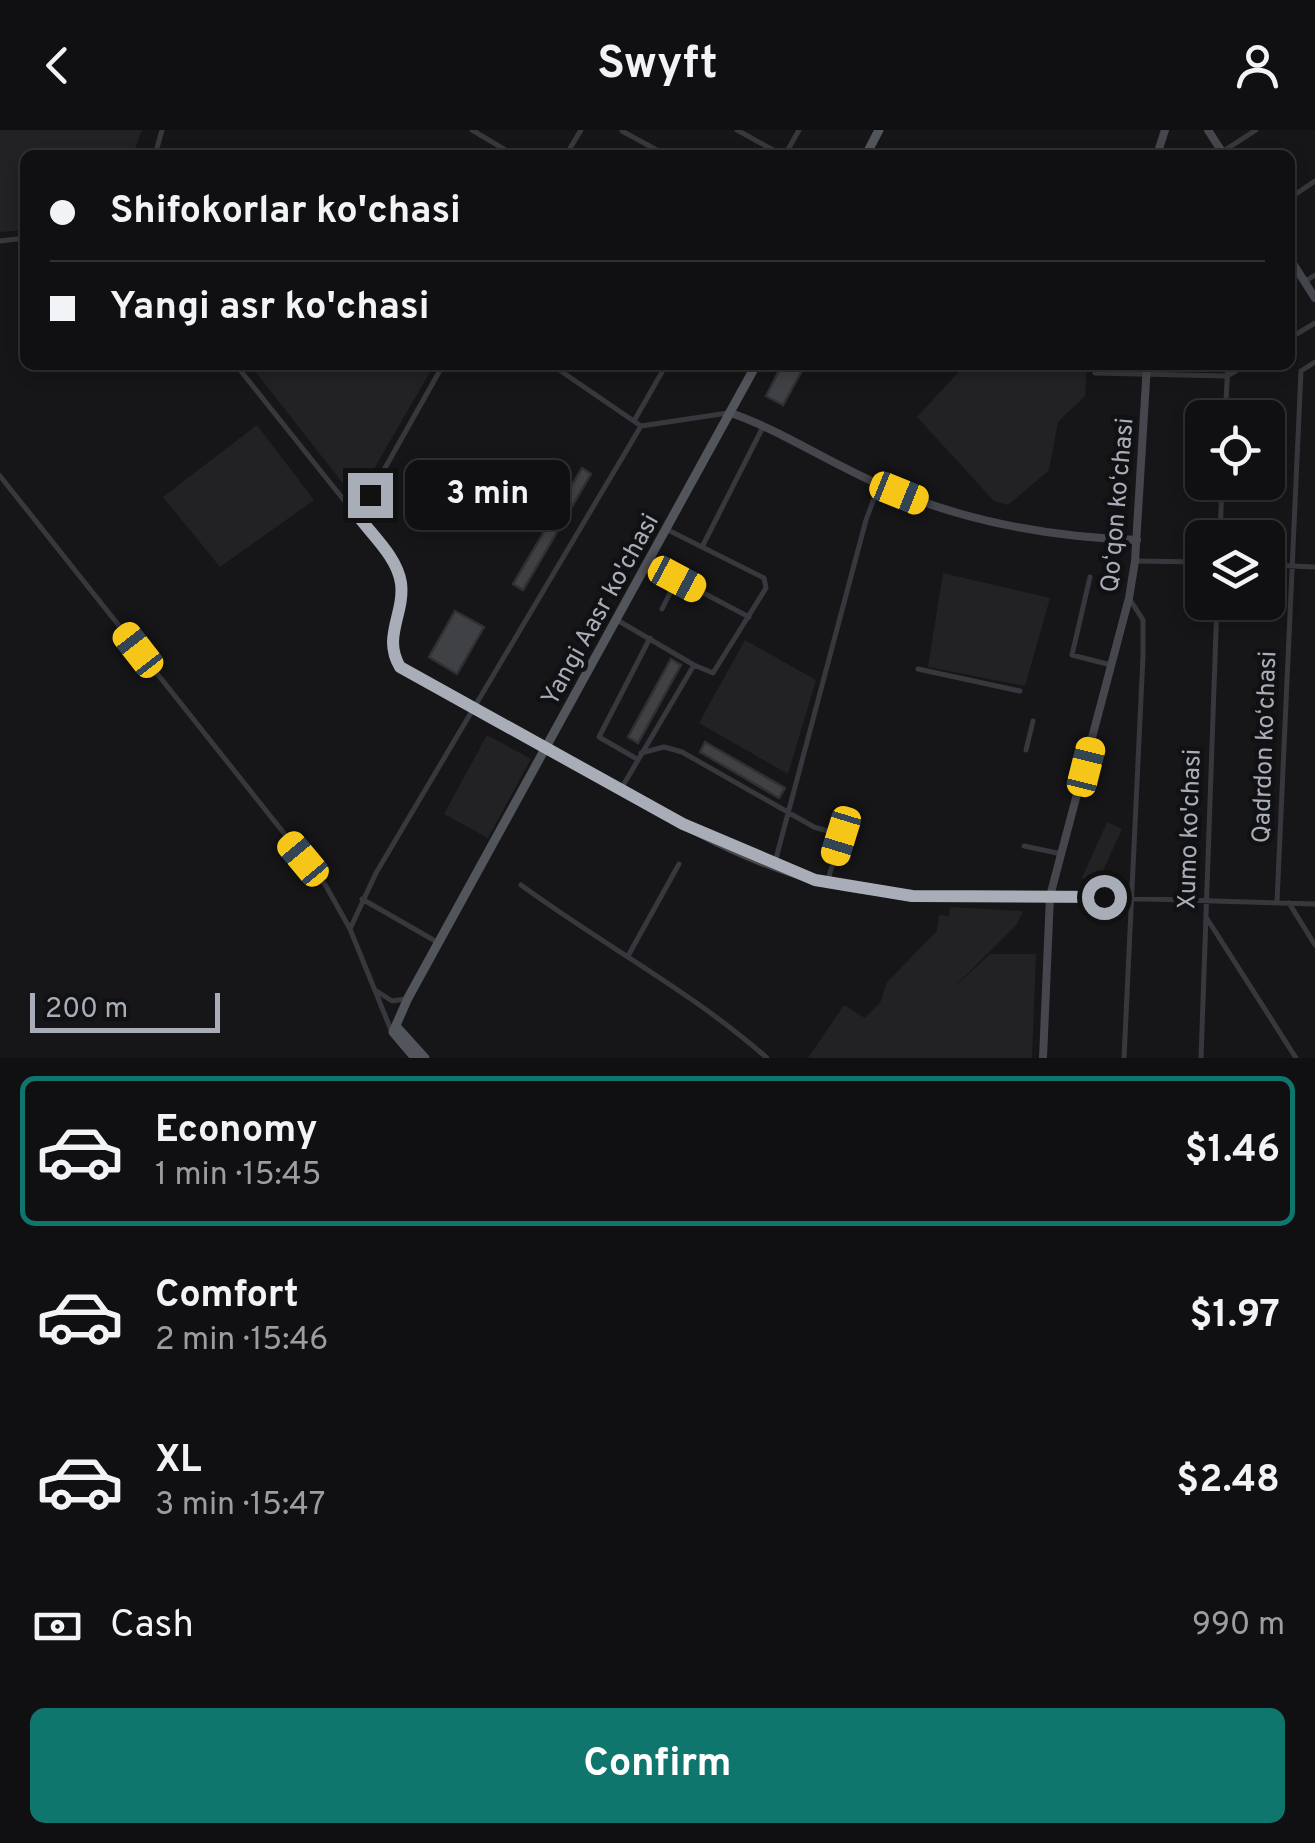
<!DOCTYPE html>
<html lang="en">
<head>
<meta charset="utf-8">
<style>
	:root { --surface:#101012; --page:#1e1e20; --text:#f1f3f6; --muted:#9c9d9f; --line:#303032; --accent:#0f766e }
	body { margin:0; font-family:Overpass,sans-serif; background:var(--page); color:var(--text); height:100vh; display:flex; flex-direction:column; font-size:38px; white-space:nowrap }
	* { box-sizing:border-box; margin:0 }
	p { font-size:32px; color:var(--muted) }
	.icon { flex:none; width:55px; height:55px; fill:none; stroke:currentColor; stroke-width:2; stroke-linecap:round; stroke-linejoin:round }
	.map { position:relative; height:928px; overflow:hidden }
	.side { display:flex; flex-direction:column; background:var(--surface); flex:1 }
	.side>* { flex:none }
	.top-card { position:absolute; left:20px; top:20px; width:1275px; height:220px; border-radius:15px; box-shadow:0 5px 15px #0003,0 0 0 2px var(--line); display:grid; align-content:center; height:220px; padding:0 30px; background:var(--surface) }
	.controls { position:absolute; left:1185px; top:270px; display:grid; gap:20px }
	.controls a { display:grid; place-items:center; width:100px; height:100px; border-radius:15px; background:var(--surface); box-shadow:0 5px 15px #0003,0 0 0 2px var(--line); font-size:50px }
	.scale { position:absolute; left:30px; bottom:25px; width:190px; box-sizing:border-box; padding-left:10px; border:5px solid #a8adb8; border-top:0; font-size:28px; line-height:35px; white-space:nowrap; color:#a8adb8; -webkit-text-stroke:8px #111113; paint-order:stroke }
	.end { position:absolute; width:45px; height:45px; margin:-22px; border:12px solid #a8adb8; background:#111; box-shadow:0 0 0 5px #111 }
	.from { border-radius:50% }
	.bubble { position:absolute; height:70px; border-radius:15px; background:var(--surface); box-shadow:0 5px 15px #0003,0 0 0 2px var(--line); font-size:32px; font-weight:700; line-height:70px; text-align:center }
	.car { position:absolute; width:30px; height:60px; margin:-30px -15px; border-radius:12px; box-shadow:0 0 8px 2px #0007; background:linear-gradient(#f5c518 24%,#345 0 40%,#f5c518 0 76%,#345 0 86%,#f5c518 0) }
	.top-card b { display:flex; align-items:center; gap:35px; height:95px; font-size:38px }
	.top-card b+b { border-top:2px solid var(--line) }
	.top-card i { width:25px; height:25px; background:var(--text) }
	ul { padding:18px 0 0; list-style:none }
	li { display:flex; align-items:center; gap:30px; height:150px; margin:0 20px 15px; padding:0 10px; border:5px solid transparent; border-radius:15px }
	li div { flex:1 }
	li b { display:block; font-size:38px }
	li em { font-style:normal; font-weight:700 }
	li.on { border-color:var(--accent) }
	li>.icon { width:90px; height:90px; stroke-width:1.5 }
	.pay { display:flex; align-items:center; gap:25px; height:110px; padding:0 30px; font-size:38px }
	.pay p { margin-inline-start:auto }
	.action { display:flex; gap:20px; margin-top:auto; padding:20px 30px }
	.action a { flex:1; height:115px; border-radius:15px; background:var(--accent); color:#fff; font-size:40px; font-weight:700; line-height:115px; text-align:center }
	header { display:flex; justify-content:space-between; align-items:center; height:130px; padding:0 30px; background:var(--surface); font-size:45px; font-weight:700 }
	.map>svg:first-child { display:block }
</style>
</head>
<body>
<header><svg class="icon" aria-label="back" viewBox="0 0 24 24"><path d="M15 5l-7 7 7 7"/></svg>Swyft<svg class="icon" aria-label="person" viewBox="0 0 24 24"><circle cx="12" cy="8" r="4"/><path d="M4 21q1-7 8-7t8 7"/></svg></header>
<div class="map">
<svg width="1315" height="928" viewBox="0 0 1315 928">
	<rect width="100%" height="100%" fill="#161618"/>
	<path fill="#222225" d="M0 0H142L133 25H25V100L0 102Z
		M250 235H434L356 370Z
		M965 235H1087L1085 266 1058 292 1049 340 1008 375 994 371 917 287Z
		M257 295 314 370 220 437 163 367Z
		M943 443 1050 468 1025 556 928 537Z
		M745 510 816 550 788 644 699 593Z
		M487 605 531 629 488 708 444 684Z
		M1107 692 1122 699 1097 754 1082 748Z
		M950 777 1023 781 1017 794 950 861 990 824H1036L1032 928H808L844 875 865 888 880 873 887 852 937 801 939 785 949 786Z"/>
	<path fill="#404145" stroke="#303034" stroke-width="2.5" d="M782 235H805L783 275 766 266Z
		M582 338 591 344 523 460 513 454Z
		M455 481 484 497 457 544 429 527Z
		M671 529 681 535 638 613 628 607Z
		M705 612 785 658 779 668 700 622Z"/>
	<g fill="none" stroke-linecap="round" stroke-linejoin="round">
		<path stroke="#37383d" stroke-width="5" d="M472 0 514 25
			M737 0 782 25
			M622 1 666 25
			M1222 22 1256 0
			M155 25 162 0
			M566 25 581 0
			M785 25 799 0
			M1290 68 1315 51
			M0 111 25 108
			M1304 152 1315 145
			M1290 208 1315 193
			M236 235 395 434C409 475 379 503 400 537L544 617
			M552 235 641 296 728 283
			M1095 235V243L1227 246 1246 235
			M1225 288 1228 235
			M634 291 666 235
			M0 346 326 756 350 799 391 900
			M358 386 443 235
			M666 399 702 417
			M1220 408 1222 352
			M1135 431 1202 432
			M1268 435 1315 437
			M1090 447 1072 525 1111 535
			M662 479 677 449 749 487
			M617 490 694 535
			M918 539 1020 561
			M1026 620 1033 591
			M641 623 664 617 682 622 814 697 841 705 827 753
			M637 629 599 607 650 508
			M621 659 694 535 713 543 766 458 764 448 702 417 763 297
			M1024 716 1062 724
			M774 736 866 390 879 355
			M521 755C603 815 691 861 767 928
			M1050 766 1315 774
			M362 769 437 812
			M1277 772 1301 241 1315 232
			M1289 773 1315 815
			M1206 787 1296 928
			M350 799 376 743 641 296
			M628 826 679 734
			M375 860 392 871 405 869
			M1124 928 1143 526V490L1129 468
			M1201 928 1217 472"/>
		<path stroke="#45474d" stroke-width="8" d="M1208 0 1224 25
			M1157 25 1165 0
			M1290 129 1315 168
			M731 283C782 301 826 331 876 353 957 390 1048 407 1137 410
			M545 618C634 667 744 739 844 757 912 769 981 766 1050 766
			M1043 928 1050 766 1129 468 1135 431 1147 235"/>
		<path stroke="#53555c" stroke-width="9" d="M866 25 879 0
			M396 896 425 928
			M415 928 393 902 408 868 756 235"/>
	</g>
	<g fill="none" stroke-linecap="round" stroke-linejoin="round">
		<path stroke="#a8adb8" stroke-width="12" d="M370 365 358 386C373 406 397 427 401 453 405 484 382 507 400 537L683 694 815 750 912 766 1104 767"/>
	</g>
	<g text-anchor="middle" stroke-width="9" stroke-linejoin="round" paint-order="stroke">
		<g font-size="25" fill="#a8adb8" stroke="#111113">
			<text transform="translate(1116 375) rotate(-85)" y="9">Qoʻqon koʻchasi</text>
			<text transform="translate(599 479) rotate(-61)" y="9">Yangi Aasr ko'chasi</text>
			<text transform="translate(1263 617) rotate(-88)" y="9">Qadrdon koʻchasi</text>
			<text transform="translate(1188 699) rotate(-88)" y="9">Xumo ko'chasi</text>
		</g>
	</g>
</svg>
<div class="controls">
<a><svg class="icon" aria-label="locate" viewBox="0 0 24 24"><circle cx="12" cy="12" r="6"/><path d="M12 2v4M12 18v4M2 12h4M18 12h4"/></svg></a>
<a><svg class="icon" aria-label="layers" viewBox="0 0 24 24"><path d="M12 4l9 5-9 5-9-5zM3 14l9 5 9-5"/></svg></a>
</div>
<div class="scale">200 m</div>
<i class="end from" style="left:1104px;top:767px"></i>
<i class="end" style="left:370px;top:365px"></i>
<div class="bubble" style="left:405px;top:330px;width:165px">3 min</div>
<i class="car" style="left:899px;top:363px;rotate:112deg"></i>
<i class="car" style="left:677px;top:449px;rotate:118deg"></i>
<i class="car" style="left:138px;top:520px;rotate:322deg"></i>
<i class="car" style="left:1086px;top:637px;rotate:14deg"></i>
<i class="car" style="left:841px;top:706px;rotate:197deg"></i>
<i class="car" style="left:303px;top:729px;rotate:320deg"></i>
<div class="top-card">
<b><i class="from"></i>Shifokorlar ko'chasi</b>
<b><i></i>Yangi asr ko'chasi</b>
</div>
</div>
<section class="side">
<ul>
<li class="on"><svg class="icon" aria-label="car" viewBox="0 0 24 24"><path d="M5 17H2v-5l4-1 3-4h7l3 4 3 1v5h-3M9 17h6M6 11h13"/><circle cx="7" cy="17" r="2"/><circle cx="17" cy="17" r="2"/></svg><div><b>Economy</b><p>1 min · 15:45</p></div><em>$1.46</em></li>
<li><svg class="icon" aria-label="car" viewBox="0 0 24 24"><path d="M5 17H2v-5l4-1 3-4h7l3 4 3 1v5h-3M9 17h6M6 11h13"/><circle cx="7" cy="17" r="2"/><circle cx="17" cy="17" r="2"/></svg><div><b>Comfort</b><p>2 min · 15:46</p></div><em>$1.97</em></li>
<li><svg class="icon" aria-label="car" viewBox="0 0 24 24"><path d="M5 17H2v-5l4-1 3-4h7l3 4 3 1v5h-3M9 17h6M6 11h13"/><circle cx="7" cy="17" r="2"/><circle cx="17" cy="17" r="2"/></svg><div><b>XL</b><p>3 min · 15:47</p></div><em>$2.48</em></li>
</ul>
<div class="pay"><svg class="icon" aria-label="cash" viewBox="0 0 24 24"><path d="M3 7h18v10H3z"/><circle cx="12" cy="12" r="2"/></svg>Cash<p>990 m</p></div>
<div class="action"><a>Confirm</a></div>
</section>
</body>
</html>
